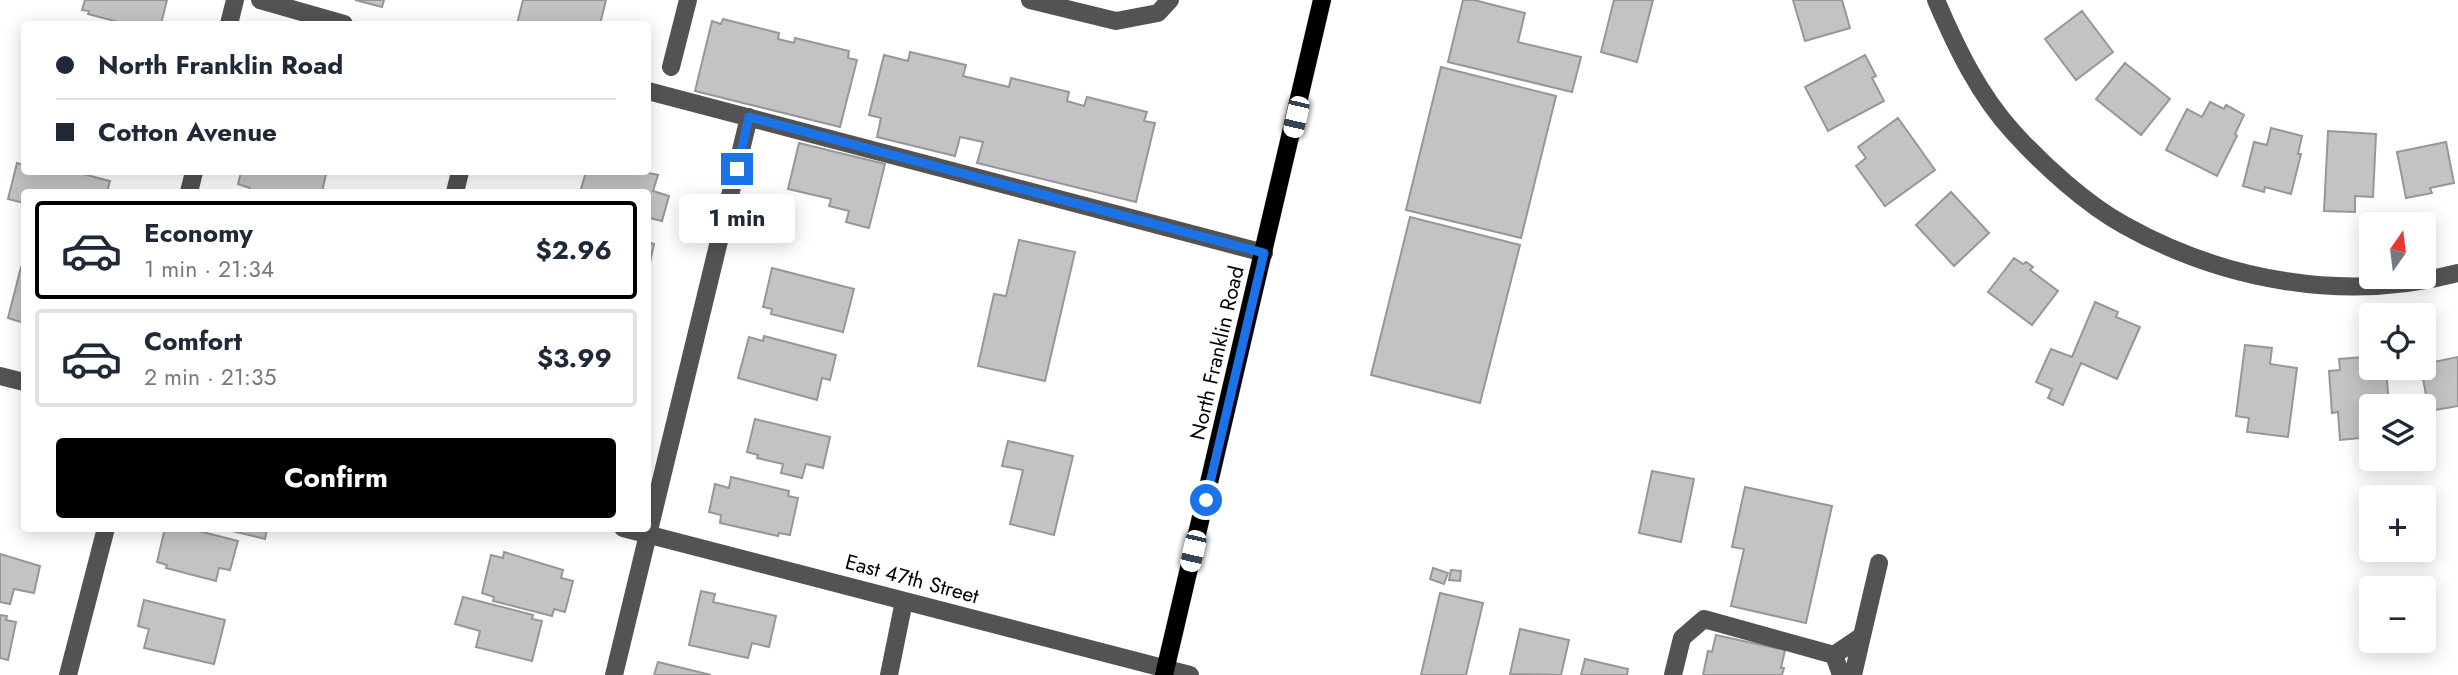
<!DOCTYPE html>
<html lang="en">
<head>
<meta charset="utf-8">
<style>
	:root { --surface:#fff; --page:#f2f2f3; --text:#1f2937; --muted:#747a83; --line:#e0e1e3; --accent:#000 }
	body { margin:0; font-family:Jost,sans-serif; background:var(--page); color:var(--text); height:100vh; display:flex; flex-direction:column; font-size:26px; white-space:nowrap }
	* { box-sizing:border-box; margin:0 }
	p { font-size:23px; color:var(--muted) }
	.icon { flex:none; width:38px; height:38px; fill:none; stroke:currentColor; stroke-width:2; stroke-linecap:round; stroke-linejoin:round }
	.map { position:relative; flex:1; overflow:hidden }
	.details { position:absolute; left:21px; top:189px; width:630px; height:343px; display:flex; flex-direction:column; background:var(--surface); border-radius:7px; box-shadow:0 4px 18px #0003 }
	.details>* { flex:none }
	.top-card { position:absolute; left:21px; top:21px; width:630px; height:154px; border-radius:7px; box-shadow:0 4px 18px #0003; display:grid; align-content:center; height:154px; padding:0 35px; background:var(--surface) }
	.needle { width:46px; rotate:14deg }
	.buttons { position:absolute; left:2359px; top:212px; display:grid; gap:14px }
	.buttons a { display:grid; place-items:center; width:77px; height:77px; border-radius:7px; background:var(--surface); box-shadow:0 4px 18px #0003; font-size:35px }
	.end { position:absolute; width:32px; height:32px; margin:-16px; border:9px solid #1a73e8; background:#fff; box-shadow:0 0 0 4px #fff }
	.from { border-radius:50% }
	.bubble { position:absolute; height:49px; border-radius:7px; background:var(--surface); box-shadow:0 4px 18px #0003; font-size:23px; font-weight:700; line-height:49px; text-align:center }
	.car { position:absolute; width:21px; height:42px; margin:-21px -10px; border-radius:9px; box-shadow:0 0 5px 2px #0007; background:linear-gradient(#fff 24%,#345 0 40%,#fff 0 76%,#345 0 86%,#fff 0) }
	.top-card b { display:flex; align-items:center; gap:24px; height:66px; font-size:26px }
	.top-card b+b { border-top:2px solid var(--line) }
	.top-card i { width:18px; height:18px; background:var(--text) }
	ul { padding:12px 0 0; list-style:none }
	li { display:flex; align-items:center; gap:21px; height:98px; margin:0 14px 10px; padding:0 21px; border:4px solid var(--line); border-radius:7px }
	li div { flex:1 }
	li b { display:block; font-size:26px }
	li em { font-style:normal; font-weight:700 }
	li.active { border-color:var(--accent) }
	li>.icon { width:63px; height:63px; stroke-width:1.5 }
	.action { display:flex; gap:14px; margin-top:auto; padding:14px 35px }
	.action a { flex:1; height:80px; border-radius:7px; background:var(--accent); color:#fff; font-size:28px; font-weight:700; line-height:80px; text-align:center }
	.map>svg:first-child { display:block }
</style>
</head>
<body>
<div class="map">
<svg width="2458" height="675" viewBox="0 0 2458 675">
	<rect width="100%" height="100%" fill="#fff"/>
	<path fill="#c3c3c3" stroke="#979797" stroke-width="2" d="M85 0H167L161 24H126L88 14 89 11 82 10Z
		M355 0H384L382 7Z
		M523 0H606L600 24H517Z
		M1463 0H1474L1525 13 1518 42 1581 57 1572 92 1448 62Z
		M1614 0H1653L1637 62 1601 52Z
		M1793 0H1842L1850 28 1805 41Z
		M2082 11 2113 52 2076 80 2045 39Z
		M723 19 779 33 778 39 794 43 795 38 849 51 848 58 857 60 840 127 695 91 712 21 721 24Z
		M910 52 966 65 963 76 1009 87 1011 78 1069 92 1067 101 1084 106 1087 97 1147 112 1144 121 1155 123 1136 202 977 163 983 142 960 137 955 156 877 137 881 118 869 115 884 55 908 61Z
		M1865 55 1876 76 1872 78 1884 101 1828 131 1805 87Z
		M2125 63 2170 99 2141 135 2096 99Z
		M1441 67 1556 96 1521 238 1406 210Z
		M2210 102 2224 109 2226 105 2244 115 2235 134 2237 136 2217 176 2166 150 2187 109 2202 117Z
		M1898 118 1935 170 1885 206 1856 166 1866 158 1858 147Z
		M2271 128 2302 136 2298 154H2301L2291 194 2265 187 2264 192 2243 186 2254 142 2267 145Z
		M2328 131 2376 134 2373 197 2355 196V212L2324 211Z
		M2446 142 2454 183 2430 188 2432 193 2406 198 2397 152Z
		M799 143 885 164 869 228 846 222 849 211 829 206 831 199 788 189Z
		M17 163 24 165V172L59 173V172H75L110 181 107 192H24V203L8 199Z
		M241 172H317L326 174 322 192H249L250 188 238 184Z
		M586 172H644L658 175 653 191 669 196 662 221 649 218 648 223V192H580Z
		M1951 192 1989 233 1954 266 1916 225Z
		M1410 217 1520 245 1480 403 1371 375Z
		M1019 240 1075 252 1045 381 978 366 994 294 1006 296Z
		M648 242 654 244 648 272Z
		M2014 258 2023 264 2026 262 2033 267 2030 270 2058 291 2032 325 1988 292Z
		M21 267 24 268V323L8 318Z
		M772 268 854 289 843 332 771 314 772 309 763 307Z
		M2095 302 2118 312 2116 317 2140 327 2117 379 2081 363 2063 405 2048 398 2052 389 2036 382 2051 349 2072 357Z
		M764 336 836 355 830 380 822 378 817 400 738 378 749 337 763 341Z
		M2245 345 2272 348 2270 364 2297 368 2288 437 2247 432 2249 418 2236 416Z
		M2364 357 2366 369 2386 368 2389 406H2371V437L2340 440 2338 412 2332 413 2329 371 2340 370 2339 359Z
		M2458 357V406L2429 411 2421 368H2424V364Z
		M755 419 830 437 823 468 806 464 802 478 781 473 783 464 757 458 758 455 747 452Z
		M1008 441 1073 456 1054 535 1010 524 1023 470 1002 466Z
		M1652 471 1694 479 1681 542 1639 533Z
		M731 477 789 491 788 496 798 498 790 535 779 533 778 536 720 523 721 515 709 512 715 484 729 488Z
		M1745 487 1832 506 1806 623 1731 606 1744 549 1732 547Z
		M165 528H187L238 541 230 570 219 568 216 581 166 568 167 565 157 562Z
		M232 528H267L265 539 232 531Z
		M504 552 563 570 561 578 573 581 565 612 554 609 552 616 493 601 494 597 482 593 491 555 503 558Z
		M0 554 40 566 34 593 14 589 10 604 0 602Z
		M1433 568 1448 573 1444 584 1430 579Z
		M1451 570 1461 571 1460 581 1449 580Z
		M701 591 715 594 713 602 776 616 769 647 752 643 748 658 689 645Z
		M1440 593 1483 603 1466 675H1421Z
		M463 597 533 615 532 619 542 621 532 661 476 647 480 631 455 624Z
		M144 600 225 620 214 664 144 648 149 629 138 626Z
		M0 615 7 616 6 620 16 622 8 660 0 658Z
		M1520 629 1569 640 1561 675 1510 674Z
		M1716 635 1785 650 1781 668H1784L1782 675H1703L1708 651 1712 652Z
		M1585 659 1628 669 1627 675H1581Z
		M658 662 711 675H654Z"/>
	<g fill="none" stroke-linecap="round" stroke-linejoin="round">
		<defs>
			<path id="major" d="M1164 675 1322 0"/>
		</defs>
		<use href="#major" stroke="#dbdbdb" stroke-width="19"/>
		<path stroke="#535353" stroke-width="18" d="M260 0 344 24
			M1030 0 1116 21 1158 13 1170 0
			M1936 0C1956 47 1979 95 2014 133 2043 165 2086 204 2124 225 2224 281 2346 303 2458 273
			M229 24 235 0
			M671 67 688 0
			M648 91 1264 253
			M189 192 194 172
			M455 192 460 172
			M0 376 24 382
			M623 528 1190 675
			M1862 636 1879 563
			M1834 655 1862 636 1853 675
			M68 675 106 528
			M614 675 749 117
			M889 675 904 601
			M1673 675 1682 638 1704 619 1834 655 1841 675"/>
		<use href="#major" stroke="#000" stroke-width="18"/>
	</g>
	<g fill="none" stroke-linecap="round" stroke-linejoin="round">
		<path stroke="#1a73e8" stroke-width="9" d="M737 169 749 117 1264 253 1206 500"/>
	</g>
	<g text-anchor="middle" stroke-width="7" stroke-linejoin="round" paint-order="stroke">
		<g font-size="21" fill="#000" stroke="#fff">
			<text transform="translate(1217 353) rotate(-77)" y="7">North Franklin Road</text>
			<text transform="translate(912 579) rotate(15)" y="7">East 47th Street</text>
		</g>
	</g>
</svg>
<div class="buttons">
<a><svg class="needle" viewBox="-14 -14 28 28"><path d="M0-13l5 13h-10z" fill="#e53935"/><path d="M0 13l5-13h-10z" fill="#747a83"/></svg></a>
<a><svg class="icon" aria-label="locate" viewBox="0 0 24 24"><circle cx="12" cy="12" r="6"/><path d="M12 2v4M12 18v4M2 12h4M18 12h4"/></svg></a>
<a><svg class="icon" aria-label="layers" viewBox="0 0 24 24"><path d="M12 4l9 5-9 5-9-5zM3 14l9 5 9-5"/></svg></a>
<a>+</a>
<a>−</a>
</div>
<i class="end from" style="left:1206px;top:500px"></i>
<i class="end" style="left:737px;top:169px"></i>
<div class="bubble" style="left:679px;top:194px;width:116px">1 min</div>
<i class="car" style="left:1296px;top:117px;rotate:193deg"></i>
<i class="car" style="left:1193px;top:551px;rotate:193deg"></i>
<div class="top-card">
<b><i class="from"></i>North Franklin Road</b>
<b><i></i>Cotton Avenue</b>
</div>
<section class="details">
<ul>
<li class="active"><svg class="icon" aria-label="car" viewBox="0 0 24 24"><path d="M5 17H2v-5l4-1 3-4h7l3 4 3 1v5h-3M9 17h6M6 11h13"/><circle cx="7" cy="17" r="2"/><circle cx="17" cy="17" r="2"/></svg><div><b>Economy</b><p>1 min · 21:34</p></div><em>$2.96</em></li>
<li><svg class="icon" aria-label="car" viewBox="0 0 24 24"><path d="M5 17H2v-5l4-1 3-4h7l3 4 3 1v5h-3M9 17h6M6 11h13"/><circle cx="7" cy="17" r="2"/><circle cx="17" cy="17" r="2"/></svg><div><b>Comfort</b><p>2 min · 21:35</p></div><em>$3.99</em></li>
</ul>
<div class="action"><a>Confirm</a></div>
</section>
</div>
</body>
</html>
